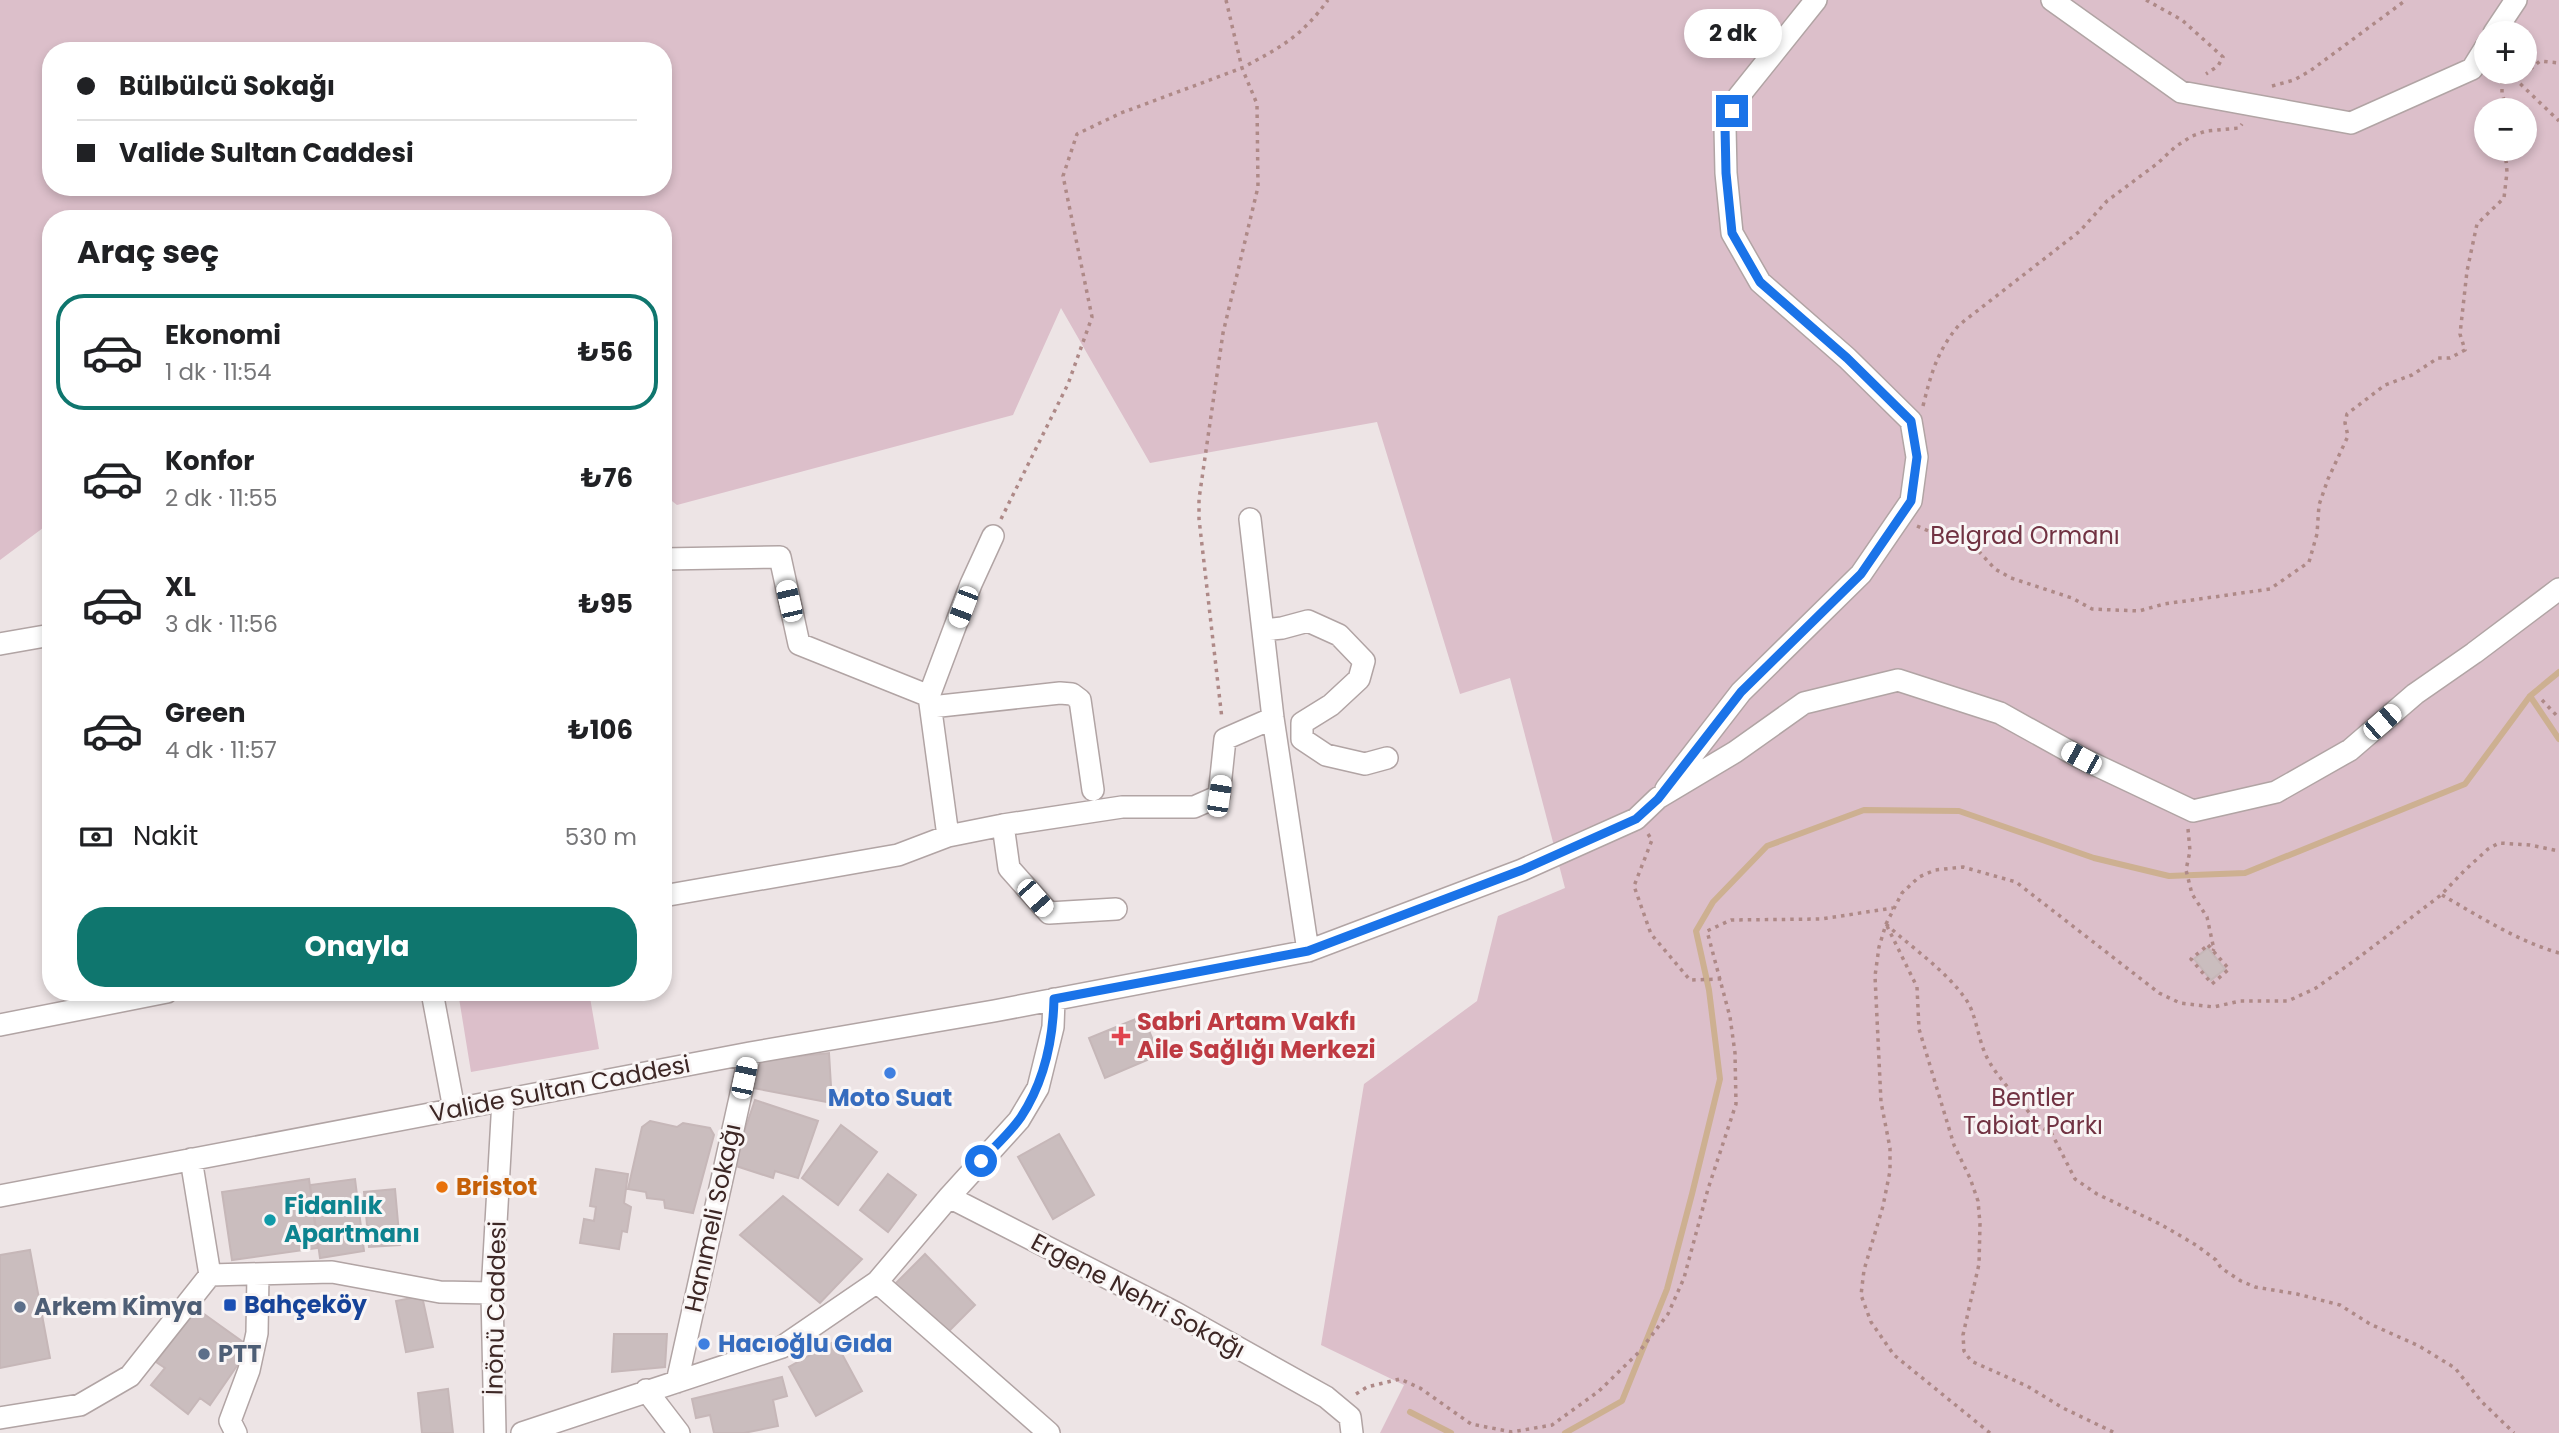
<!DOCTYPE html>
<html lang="tr">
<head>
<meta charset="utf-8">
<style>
	:root { --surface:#fff; --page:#f6f6f6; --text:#202124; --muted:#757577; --line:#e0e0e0; --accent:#0f766e }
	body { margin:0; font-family:Poppins,sans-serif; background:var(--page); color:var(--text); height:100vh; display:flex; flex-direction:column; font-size:26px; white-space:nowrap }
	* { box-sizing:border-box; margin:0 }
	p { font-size:23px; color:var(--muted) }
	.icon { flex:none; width:38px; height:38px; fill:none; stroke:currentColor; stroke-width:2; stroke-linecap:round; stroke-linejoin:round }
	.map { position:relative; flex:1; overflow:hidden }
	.side { position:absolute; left:42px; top:210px; width:630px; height:791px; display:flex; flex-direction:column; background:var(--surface); border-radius:28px; box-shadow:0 4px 10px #0003 }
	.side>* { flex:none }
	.hud { position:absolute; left:42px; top:42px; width:630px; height:154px; border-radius:28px; box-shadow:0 4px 10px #0003; display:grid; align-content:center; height:154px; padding:0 35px; background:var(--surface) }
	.buttons { position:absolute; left:2474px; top:21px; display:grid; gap:14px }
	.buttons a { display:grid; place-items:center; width:63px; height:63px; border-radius:50%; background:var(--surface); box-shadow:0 4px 10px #0003; font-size:35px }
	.end { position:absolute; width:32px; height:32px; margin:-16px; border:9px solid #1a73e8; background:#fff; box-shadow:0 0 0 4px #fff }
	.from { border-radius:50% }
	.bubble { position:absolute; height:49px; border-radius:24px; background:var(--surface); box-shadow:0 4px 10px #0003; font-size:23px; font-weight:700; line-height:49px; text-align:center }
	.car { position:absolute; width:21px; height:42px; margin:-21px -10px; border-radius:9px; box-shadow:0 0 5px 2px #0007; background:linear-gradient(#fff 24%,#345 0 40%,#fff 0 76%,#345 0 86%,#fff 0) }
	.hud b { display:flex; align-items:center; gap:24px; height:66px; font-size:26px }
	.hud b+b { border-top:2px solid var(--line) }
	.hud i { width:18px; height:18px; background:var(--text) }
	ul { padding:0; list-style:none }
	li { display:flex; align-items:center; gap:21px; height:116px; margin:0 14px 10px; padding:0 21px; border:4px solid transparent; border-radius:28px }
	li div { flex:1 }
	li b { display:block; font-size:26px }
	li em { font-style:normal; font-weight:700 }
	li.current { border-color:var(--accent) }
	li>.icon { width:63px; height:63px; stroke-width:1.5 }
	h2 { padding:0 35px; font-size:32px; line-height:84px }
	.pay { display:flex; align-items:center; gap:18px; height:77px; padding:0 35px; font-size:26px }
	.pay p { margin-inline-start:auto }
	.button { display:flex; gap:14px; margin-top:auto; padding:14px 35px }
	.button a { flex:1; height:80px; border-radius:28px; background:var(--accent); color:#fff; font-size:28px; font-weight:700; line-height:80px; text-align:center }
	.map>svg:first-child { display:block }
</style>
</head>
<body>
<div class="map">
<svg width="2559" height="1433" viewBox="0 0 2559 1433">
	<rect width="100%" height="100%" fill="#ede4e5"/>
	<path fill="#dcbfca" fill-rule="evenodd" d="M0 0H2559V1433H1380L1404 1385 1321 1345 1364 1084 1477 1001 1498 916 1565 888 1510 678 1460 694 1377 422 1150 463 1061 308 1013 415 677 505 663 494V219H51V522L0 560ZM2487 33H2525V72H2487ZM51 51H663V187H51ZM2487 110H2525V149H2487Z
		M458 992H589L599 1049 471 1072Z"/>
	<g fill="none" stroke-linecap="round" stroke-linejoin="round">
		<path stroke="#cdb091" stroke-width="6" d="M2530 696 2559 739
			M1410 1412 1451 1433
			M1565 1433 1622 1401 1667 1289 1692 1194 1720 1079 1709 990 1696 931 1713 902 1767 846 1864 810 1959 811 2094 858 2169 876 2245 873 2465 784 2530 696 2559 672"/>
	</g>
	<path fill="#cabdbe" stroke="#c6b7b8" stroke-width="2" d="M2208 948 2225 969 2211 980 2194 959Z
		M1143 1016 1159 1055 1105 1078 1089 1038Z
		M829 1053 832 1103 753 1088 761 1060Z
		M755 1100 818 1121 798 1178 775 1171 773 1178 733 1165Z
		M650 1121 677 1127 683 1123 710 1128 714 1135 693 1213 665 1208 664 1200 647 1198 646 1192 628 1189 642 1127Z
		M841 1125 877 1152 838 1205 802 1178Z
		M1059 1134 1094 1195 1053 1219 1018 1157Z
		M596 1169 628 1174 624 1203 631 1207 627 1232 622 1231 619 1249 580 1243 584 1219 594 1221 596 1207 590 1206Z
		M888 1174 916 1195 888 1232 860 1210Z
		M309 1179 318 1248 232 1260 222 1192Z
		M355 1179 364 1251 320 1258 310 1185Z
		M395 1189 400 1245 369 1247 364 1192Z
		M783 1196 862 1259 820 1303 740 1235Z
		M30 1250 50 1358 0 1368V1255Z
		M925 1254 975 1305 946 1334 895 1284Z
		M422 1296 433 1347 406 1352 396 1301Z
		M197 1309 250 1347 210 1405 200 1398 188 1414 151 1385 165 1368 156 1362Z
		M614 1334H667L665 1367 612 1372Z
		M835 1341 862 1391 816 1416 789 1367Z
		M782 1377 787 1396 773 1400 778 1426 744 1433H714L710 1415 696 1418 692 1399Z
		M448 1389 453 1433H422L418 1393Z"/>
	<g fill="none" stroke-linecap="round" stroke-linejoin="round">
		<defs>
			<path id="minor" d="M2052 0 2181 92 2351 123 2472 69 2487 45
				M2494 33 2516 0
				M1250 519 1273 718 1308 951
				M663 559 780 557 799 644 929 696
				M1263 630 1282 628 1308 621 1339 635 1364 661 1359 679 1331 705 1302 723V739L1326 755 1365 764 1387 758
				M0 644 51 635
				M931 707 1060 693 1072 694 1080 700 1093 790
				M1666 789 1741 692 1861 574 1911 501 1917 457 1911 421 1847 358 1760 282 1732 233 1726 173 1725 127 1739 96 1816 0
				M1003 825 1009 868 1049 913 1116 909
				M948 836 929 696 971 584 993 536
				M663 896 898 855 948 836 1003 825 1122 807H1194L1219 796 1225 739 1273 718
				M432 992 454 1109
				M0 1025 167 992
				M191 1159 210 1275
				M0 1196 750 1053 994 1011 1308 951 1522 870 1636 819 1658 798 1735 752 1804 703 1898 680 2000 713 2081 758 2193 811 2276 792 2350 750 2415 694 2474 653 2559 589
				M949 1197 1174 1312 1326 1397 1350 1417 1352 1433
				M210 1275 332 1272 440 1292 492 1293
				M877 1282 1049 1433
				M677 1382 750 1053
				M646 1390 679 1433
				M0 1418 80 1405 130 1376 210 1275
				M236 1433 230 1421 249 1370 257 1333 258 1274
				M495 1433 492 1293 503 1100
				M522 1433 782 1347 877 1282 949 1197 1019 1120 1038 1088 1053 1027 1054 999"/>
		</defs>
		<use href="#minor" stroke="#b1a4a4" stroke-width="24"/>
		<path stroke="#ae8987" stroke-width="3.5" stroke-dasharray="3.5 5" stroke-linecap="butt" d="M1226 0 1242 68C1281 47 1301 37 1328 0
			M2146 0 2182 20 2223 57 2218 66 2206 74
			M2502 72V93L2507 110
			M2508 72 2559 121
			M2517 80 2540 61 2559 63
			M2272 86 2294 80 2310 71 2406 0
			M1923 406C1931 374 1937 351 1959 325L2080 231 2107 201 2158 163 2175 147 2192 136 2206 131 2239 128 2242 124
			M1001 519 1068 384 1092 317 1063 176 1077 134 1121 113 1242 68 1257 104 1258 187 1223 333 1199 499V519L1222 719
			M1917 526 1961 545 1974 546 1995 569 2011 578 2072 598 2092 609 2139 611 2164 604 2270 589 2309 562 2317 534 2319 505 2328 479 2348 436 2345 423 2347 414 2385 385 2412 375 2438 358H2450L2465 350 2460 334 2467 271 2477 224 2504 198 2507 172 2505 149
			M2542 700 2559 718
			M2188 829 2190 851 2186 870 2192 894 2207 917 2213 945 2215 947 2213 951
			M1648 834 1652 840 1634 886 1651 934 1690 980 1721 979
			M2442 895C2479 916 2517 941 2559 953
			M1886 924C1913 949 1943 968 1965 998 1978 1016 1977 1042 1990 1063 2004 1086 2025 1105 2040 1127L2051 1132 2075 1179 2097 1194 2160 1224 2196 1245 2216 1260 2221 1268 2241 1281 2255 1287 2297 1294 2340 1305 2370 1324 2419 1346 2455 1368 2481 1401 2514 1433
			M1887 926 1917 987 1919 1029 1954 1145 1970 1178 1978 1201 1980 1224 1979 1264 1963 1335 1964 1351 1971 1361 2027 1386 2063 1408 2115 1433
			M2208 945 2229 969 2212 984 2191 959Z
			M1356 1394 1367 1387 1400 1379 1420 1388 1471 1424 1512 1432 1552 1425 1599 1391 1639 1352 1668 1314 1684 1278 1708 1189 1736 1104 1735 1053 1730 1017 1707 931 1731 920 1821 919 1893 908
			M1990 1433 1894 1355 1871 1322 1861 1295 1864 1270 1883 1206 1890 1171V1148L1881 1102 1875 976 1879 947 1886 924 1902 893 1919 877 1935 870 1963 867 2016 882 2159 993 2180 1003 2214 1007 2240 1001H2288L2316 988 2358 958 2441 895 2464 871 2488 849 2499 843 2530 845 2559 851"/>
		<use href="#minor" stroke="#fff" stroke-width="21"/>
	</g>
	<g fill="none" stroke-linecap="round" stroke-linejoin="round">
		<path stroke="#1a73e8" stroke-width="9" d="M981 1161C994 1147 1010 1133 1021 1117 1044 1082 1053 1041 1054 999L1308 951 1522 870 1636 819 1658 799 1741 692 1861 574 1911 501 1917 457 1911 421 1847 358 1760 282 1732 233 1726 173 1725 127 1732 111"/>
	</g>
	<path fill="#e0444e" stroke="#f9f5f5" stroke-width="2.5" d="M1117.5 1025.5h7v7h7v7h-7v7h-7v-7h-7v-7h7z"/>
	<g fill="#3f7fe0" stroke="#f9f5f5" stroke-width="2.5">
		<circle cx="890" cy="1073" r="7"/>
		<circle cx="704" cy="1344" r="7"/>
	</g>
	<circle fill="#e8710a" stroke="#f9f5f5" stroke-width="2.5" cx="442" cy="1187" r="7"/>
	<circle fill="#0f9aa8" stroke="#f9f5f5" stroke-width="2.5" cx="270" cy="1220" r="7"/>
	<rect fill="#1a4fb4" stroke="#f9f5f5" stroke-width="2.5" x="223" y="1298" width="14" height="14" rx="3.5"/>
	<g fill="#5c6f8a" stroke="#f9f5f5" stroke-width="2.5">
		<circle cx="20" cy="1307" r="7"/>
		<circle cx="204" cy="1354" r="7"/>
	</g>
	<g text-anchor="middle" stroke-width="6" stroke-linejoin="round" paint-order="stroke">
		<g font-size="24" fill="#713242" stroke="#f9f5f5">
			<text x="2025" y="544">Belgrad Ormanı</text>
			<text x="2033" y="1106">Bentler<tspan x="2033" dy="28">Tabiat Parkı</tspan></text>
		</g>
		<g font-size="24" font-weight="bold" fill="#be3a42" stroke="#f9f5f5" text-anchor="start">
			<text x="1137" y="1030">Sabri Artam Vakfı<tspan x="1137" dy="28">Aile Sağlığı Merkezi</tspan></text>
		</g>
		<g font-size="24" fill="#3d2725" stroke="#f9f5f5">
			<text transform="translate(560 1089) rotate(-11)" y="8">Valide Sultan Caddesi</text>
			<text transform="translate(713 1218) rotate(-78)" y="8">Hanımeli Sokağı</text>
			<text transform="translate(1138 1296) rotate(28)" y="8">Ergene Nehri Sokağı</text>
			<text transform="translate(496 1308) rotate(-89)" y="8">İnönü Caddesi</text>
		</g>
		<g font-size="24" font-weight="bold" fill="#366cbe" stroke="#f9f5f5">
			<text x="890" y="1106">Moto Suat</text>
			<text x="718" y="1352" text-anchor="start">Hacıoğlu Gıda</text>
		</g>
		<g font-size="24" font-weight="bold" fill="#c56008" stroke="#f9f5f5" text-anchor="start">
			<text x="456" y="1195">Bristot</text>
		</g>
		<g font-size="24" font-weight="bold" fill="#0d838f" stroke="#f9f5f5" text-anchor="start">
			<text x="284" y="1214">Fidanlık<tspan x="284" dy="28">Apartmanı</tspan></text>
		</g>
		<g font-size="24" font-weight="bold" fill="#164399" stroke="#f9f5f5" text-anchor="start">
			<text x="244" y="1313">Bahçeköy</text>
		</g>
		<g font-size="24" font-weight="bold" fill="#4e5e75" stroke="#f9f5f5" text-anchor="start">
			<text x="34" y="1315">Arkem Kimya</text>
			<text x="218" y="1362">PTT</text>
		</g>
	</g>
</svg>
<div class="buttons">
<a>+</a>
<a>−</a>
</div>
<i class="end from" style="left:981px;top:1161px"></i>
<i class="end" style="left:1732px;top:111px"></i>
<div class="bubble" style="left:1684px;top:9px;width:98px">2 dk</div>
<i class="car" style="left:789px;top:601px;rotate:347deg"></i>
<i class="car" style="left:963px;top:607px;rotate:201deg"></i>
<i class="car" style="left:2382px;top:722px;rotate:49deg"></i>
<i class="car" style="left:2081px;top:758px;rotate:299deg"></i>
<i class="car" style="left:1219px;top:796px;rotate:9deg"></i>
<i class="car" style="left:1035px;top:898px;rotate:139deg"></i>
<i class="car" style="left:744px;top:1078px;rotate:12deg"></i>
<div class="hud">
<b><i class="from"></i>Bülbülcü Sokağı</b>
<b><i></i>Valide Sultan Caddesi</b>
</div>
<section class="side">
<h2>Araç seç</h2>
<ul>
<li class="current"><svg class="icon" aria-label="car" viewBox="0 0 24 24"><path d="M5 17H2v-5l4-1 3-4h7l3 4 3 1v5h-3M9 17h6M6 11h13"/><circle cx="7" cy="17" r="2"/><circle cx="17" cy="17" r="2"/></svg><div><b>Ekonomi</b><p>1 dk · 11:54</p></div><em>₺56</em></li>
<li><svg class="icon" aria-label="car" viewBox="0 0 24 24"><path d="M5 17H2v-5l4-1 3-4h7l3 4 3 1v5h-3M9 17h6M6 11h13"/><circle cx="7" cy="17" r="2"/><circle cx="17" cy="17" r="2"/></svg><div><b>Konfor</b><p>2 dk · 11:55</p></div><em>₺76</em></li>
<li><svg class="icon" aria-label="car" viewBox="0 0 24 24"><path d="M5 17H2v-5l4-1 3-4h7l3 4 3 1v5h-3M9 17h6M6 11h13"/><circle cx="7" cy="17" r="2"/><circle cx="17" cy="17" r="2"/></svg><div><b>XL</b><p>3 dk · 11:56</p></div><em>₺95</em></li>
<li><svg class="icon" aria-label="car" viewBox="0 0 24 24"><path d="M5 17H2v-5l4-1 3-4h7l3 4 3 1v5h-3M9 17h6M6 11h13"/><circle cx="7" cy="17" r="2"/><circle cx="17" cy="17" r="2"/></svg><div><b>Green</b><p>4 dk · 11:57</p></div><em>₺106</em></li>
</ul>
<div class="pay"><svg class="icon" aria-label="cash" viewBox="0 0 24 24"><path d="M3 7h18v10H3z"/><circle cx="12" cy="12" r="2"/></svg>Nakit<p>530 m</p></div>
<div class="button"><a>Onayla</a></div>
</section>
</div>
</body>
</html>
